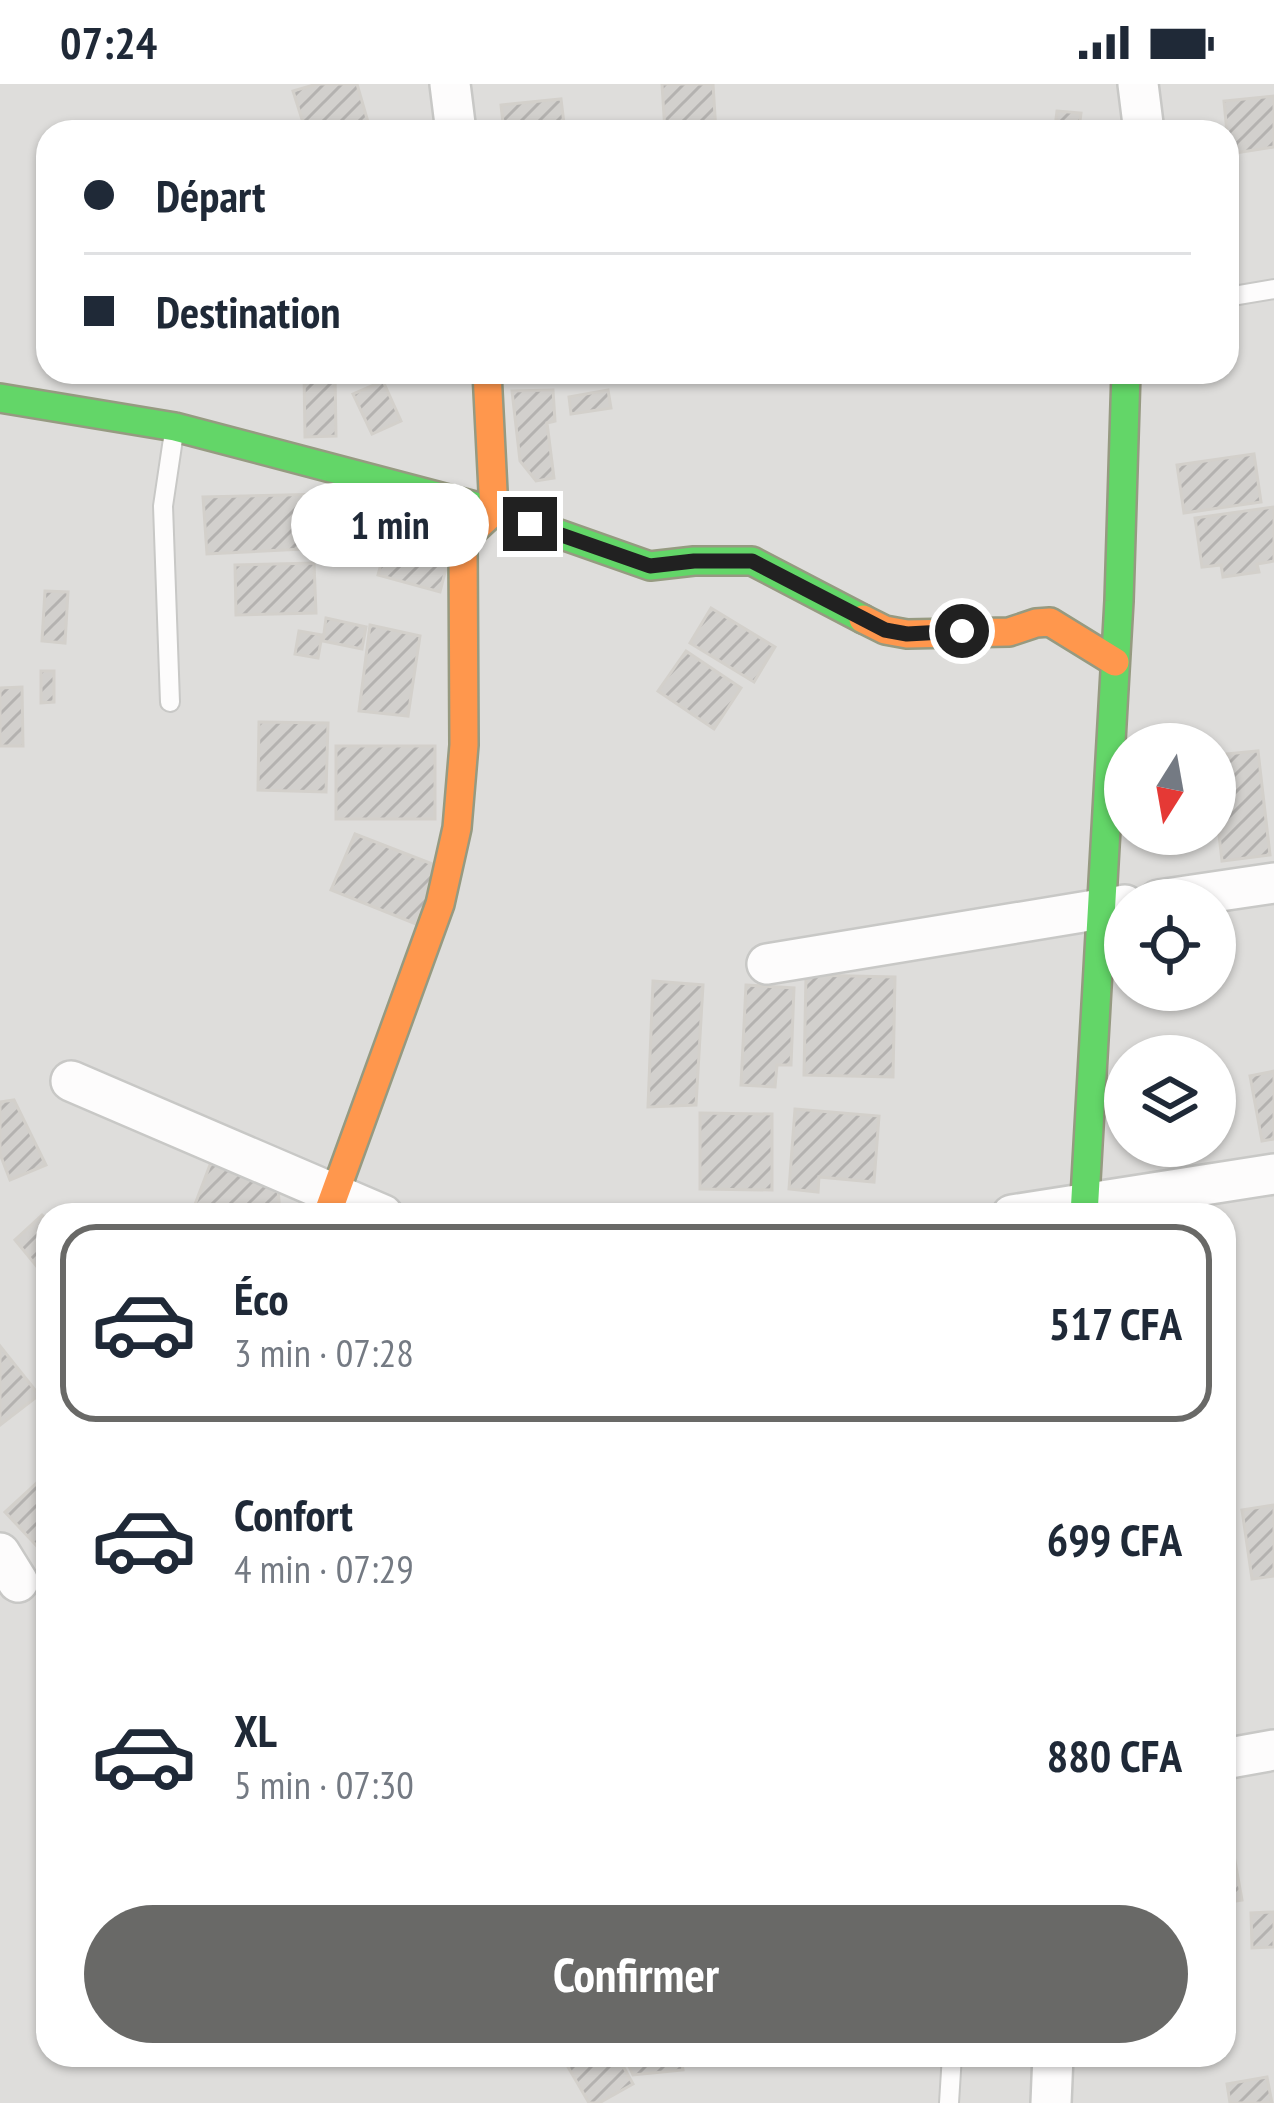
<!DOCTYPE html>
<html lang="fr">
<head>
<meta charset="utf-8">
<style>
	:root { --surface:#fff; --page:#f2f2f3; --text:#1f2937; --muted:#747a83; --line:#e0e1e3; --accent:#696967 }
	body { margin:0; font-family:"PT Sans Narrow",sans-serif; background:var(--page); color:var(--text); height:100vh; display:flex; flex-direction:column; font-size:45px; white-space:nowrap }
	* { box-sizing:border-box; margin:0 }
	p { font-size:39px; color:var(--muted) }
	.icon { flex:none; width:66px; height:66px; fill:none; stroke:currentColor; stroke-width:2; stroke-linecap:round; stroke-linejoin:round }
	.map { position:relative; flex:1; overflow:hidden }
	.side { position:absolute; left:36px; top:1119px; width:1200px; height:864px; display:flex; flex-direction:column; background:var(--surface); border-radius:36px; box-shadow:0 3px 9px #0004 }
	.side>* { flex:none }
	.guide { position:absolute; left:36px; top:36px; width:1203px; height:264px; border-radius:36px; box-shadow:0 3px 9px #0004; display:grid; align-content:center; height:264px; padding:0 48px; background:var(--surface) }
	.needle { width:78px; rotate:191deg }
	.controls { position:absolute; left:1104px; top:639px; display:grid; gap:24px }
	.controls a { display:grid; place-items:center; width:132px; height:132px; border-radius:50%; background:var(--surface); box-shadow:0 3px 9px #0004; font-size:60px }
	.end { position:absolute; width:54px; height:54px; margin:-27px; border:15px solid #212121; background:#fff; box-shadow:0 0 0 6px #fff }
	.from { border-radius:50% }
	.bubble { position:absolute; height:84px; border-radius:42px; background:var(--surface); box-shadow:0 3px 9px #0004; font-size:39px; font-weight:700; line-height:84px; text-align:center }
	.guide b { display:flex; align-items:center; gap:42px; height:114px; font-size:45px }
	.guide b+b { border-top:3px solid var(--line) }
	.guide i { width:30px; height:30px; background:var(--text) }
	ul { padding:21px 0 0; list-style:none }
	li { display:flex; align-items:center; gap:36px; height:198px; margin:0 24px 18px; padding:0 24px; border:6px solid transparent; border-radius:36px }
	li div { flex:1 }
	li b { display:block; font-size:45px }
	li em { font-style:normal; font-weight:700 }
	li.active { border-color:var(--accent) }
	li>.icon { width:108px; height:108px; stroke-width:1.5 }
	.action { display:flex; gap:24px; margin-top:auto; padding:24px 48px }
	.action a { flex:1; height:138px; border-radius:72px; background:var(--accent); color:#fff; font-size:48px; font-weight:700; line-height:138px; text-align:center }
	.status { display:flex; justify-content:space-between; align-items:center; height:84px; padding:0 60px; background:var(--surface); direction:ltr }
	.status svg { height:33px; fill:currentColor }
	.map>svg:first-child { display:block }
</style>
</head>
<body>
<div class="status"><b>07:24</b><svg viewBox="0 0 49 12"><path d="M0 12V9h3v3zM5 12V6h3v6zM10 12V3h3v9zM15 12V0h3v12zM26 1h20v11H26zM47 4h2v5h-2z"/></svg></div>
<div class="map">
<svg width="1274" height="2019" viewBox="0 0 1274 2019">
	<defs>
		<pattern id="building-hatch" width="6" height="6" patternUnits="userSpaceOnUse" patternTransform="scale(3)"><rect width="6" height="6" fill="#d2d0cd"/><path d="M-1 1l2-2M0 6l6-6M5 7l2-2" fill="none" stroke="#b4b2b0"/></pattern>
	</defs>
	<rect width="100%" height="100%" fill="#efeeea"/>
	<path fill="#dedddb" fill-rule="evenodd" d="M0 0H1274V2019H0ZM48 48H1227V288H48ZM1125 660H1215V750H1125ZM1125 816H1215V906H1125ZM1125 972H1215V1062H1125ZM48 1131H1224V1971H48Z"/>
	<path fill="url(#building-hatch)" stroke="#d3d0cb" stroke-width="3" d="M317 0H357L368 38 334 48H306L293 7Z
		M662 0H713L716 48H665Z
		M1274 12V63L1229 70 1224 17Z
		M561 15 565 48H504L501 21Z
		M1057 27 1081 29 1079 45 1055 43Z
		M304 288H335L336 352 305 353Z
		M383 297 401 337 372 350 353 310Z
		M553 306 555 337 547 339 554 394 536 397 520 377 512 307Z
		M608 306 611 324 571 330 569 313Z
		M1254 370 1261 418 1184 429 1177 381Z
		M325 410 323 464 207 470 203 413Z
		M1274 423V477L1257 480 1259 488 1223 493 1221 481 1202 483 1195 434Z
		M393 436 454 453 440 508 378 491Z
		M314 479 316 529 236 531 235 481Z
		M45 507 68 508 65 559 42 557Z
		M711 524 775 563 754 598 690 559Z
		M326 534 366 543 362 565 323 557Z
		M370 541 420 552 408 632 359 627Z
		M299 547 322 551 318 574 295 570Z
		M686 567 741 604 714 645 658 607Z
		M41 587H54V618L41 619Z
		M22 603 23 662H0V604Z
		M259 638 328 639 326 708 258 706Z
		M336 662H435V735H336Z
		M1258 667 1270 771 1222 777 1215 715V671Z
		M355 750 440 783 421 842 331 806Z
		M806 891 895 893 893 993 804 991Z
		M653 897 703 901 696 1021 648 1023Z
		M746 901 794 904 791 981H777L775 1003 741 1001Z
		M1274 987V1055L1262 1057 1250 992Z
		M14 1016 46 1081 10 1096 0 1070V1018Z
		M795 1025 879 1032 874 1098 819 1093 818 1108 789 1105Z
		M700 1029 772 1030V1106L700 1105Z
		M216 1065 278 1103 280 1131H191Z
		M42 1131 48 1137V1196L15 1156Z
		M0 1262 39 1311 0 1341Z
		M40 1396 48 1405V1474L5 1428Z
		M1274 1421V1492L1252 1495 1242 1426Z
		M1231 1755 1242 1816 1224 1819V1756Z
		M1274 1828V1863L1252 1864 1251 1829Z
		M561 1971H617L633 2000 599 2019H589Z
		M624 1971H681L683 1986 633 1991Z
		M1267 1993 1272 2019H1230L1227 2000Z"/>
	<g fill="none" stroke-linecap="round" stroke-linejoin="round">
		<defs>
			<path id="lane" d="M1227 213 1274 205
				M170 618 163 422 174 348
				M949 2019 952 1971"/>
			<path id="street" d="M450 0 456 48
				M1138 0 1144 48
				M1159 816 1274 799
				M767 880 1125 821
				M71 997 383 1131
				M1012 1131 1274 1090
				M0 1469 18 1498
				M1224 1675 1274 1666
				M1051 2019 1053 1971"/>
			<path id="fast" d="M0 314 175 343 494 427 650 482 694 477H752L863 535
				M1084 1131 1119 517 1126 288"/>
			<path id="slow" d="M863 535 885 546 907 550 1009 548 1036 539 1050 538 1115 578
				M327 1131 440 820 457 744 464 661 463 456 494 427 487 288"/>
		</defs>
		<use href="#lane" stroke="#c8c8c6" stroke-width="22"/>
		<use href="#street" stroke="#c8c8c6" stroke-width="44"/>
		<use href="#fast" stroke="#969a81" stroke-width="32"/>
		<use href="#slow" stroke="#969a81" stroke-width="32"/>
		<use href="#lane" stroke="#fdfcfc" stroke-width="18"/>
		<use href="#street" stroke="#fdfcfc" stroke-width="39"/>
		<use href="#fast" stroke="#63d668" stroke-width="27"/>
		<use href="#slow" stroke="#ff974d" stroke-width="27"/>
	</g>
	<g fill="none" stroke-linecap="round" stroke-linejoin="round">
		<path stroke="#212121" stroke-width="15" d="M530 440 650 482 694 477H752L885 546 907 550 962 547"/>
	</g>
</svg>
<div class="controls">
<a><svg class="needle" viewBox="-14 -14 28 28"><path d="M0-13l5 13h-10z" fill="#e53935"/><path d="M0 13l5-13h-10z" fill="#747a83"/></svg></a>
<a><svg class="icon" aria-label="locate" viewBox="0 0 24 24"><circle cx="12" cy="12" r="6"/><path d="M12 2v4M12 18v4M2 12h4M18 12h4"/></svg></a>
<a><svg class="icon" aria-label="layers" viewBox="0 0 24 24"><path d="M12 4l9 5-9 5-9-5zM3 14l9 5 9-5"/></svg></a>
</div>
<i class="end from" style="left:962px;top:547px"></i>
<i class="end" style="left:530px;top:440px"></i>
<div class="bubble" style="left:291px;top:399px;width:198px">1 min</div>
<div class="guide">
<b><i class="from"></i>Départ</b>
<b><i></i>Destination</b>
</div>
<section class="side">
<ul>
<li class="active"><svg class="icon" aria-label="car" viewBox="0 0 24 24"><path d="M5 17H2v-5l4-1 3-4h7l3 4 3 1v5h-3M9 17h6M6 11h13"/><circle cx="7" cy="17" r="2"/><circle cx="17" cy="17" r="2"/></svg><div><b>Éco</b><p>3 min · 07:28</p></div><em>517 CFA</em></li>
<li><svg class="icon" aria-label="car" viewBox="0 0 24 24"><path d="M5 17H2v-5l4-1 3-4h7l3 4 3 1v5h-3M9 17h6M6 11h13"/><circle cx="7" cy="17" r="2"/><circle cx="17" cy="17" r="2"/></svg><div><b>Confort</b><p>4 min · 07:29</p></div><em>699 CFA</em></li>
<li><svg class="icon" aria-label="car" viewBox="0 0 24 24"><path d="M5 17H2v-5l4-1 3-4h7l3 4 3 1v5h-3M9 17h6M6 11h13"/><circle cx="7" cy="17" r="2"/><circle cx="17" cy="17" r="2"/></svg><div><b>XL</b><p>5 min · 07:30</p></div><em>880 CFA</em></li>
</ul>
<div class="action"><a>Confirmer</a></div>
</section>
</div>
</body>
</html>
